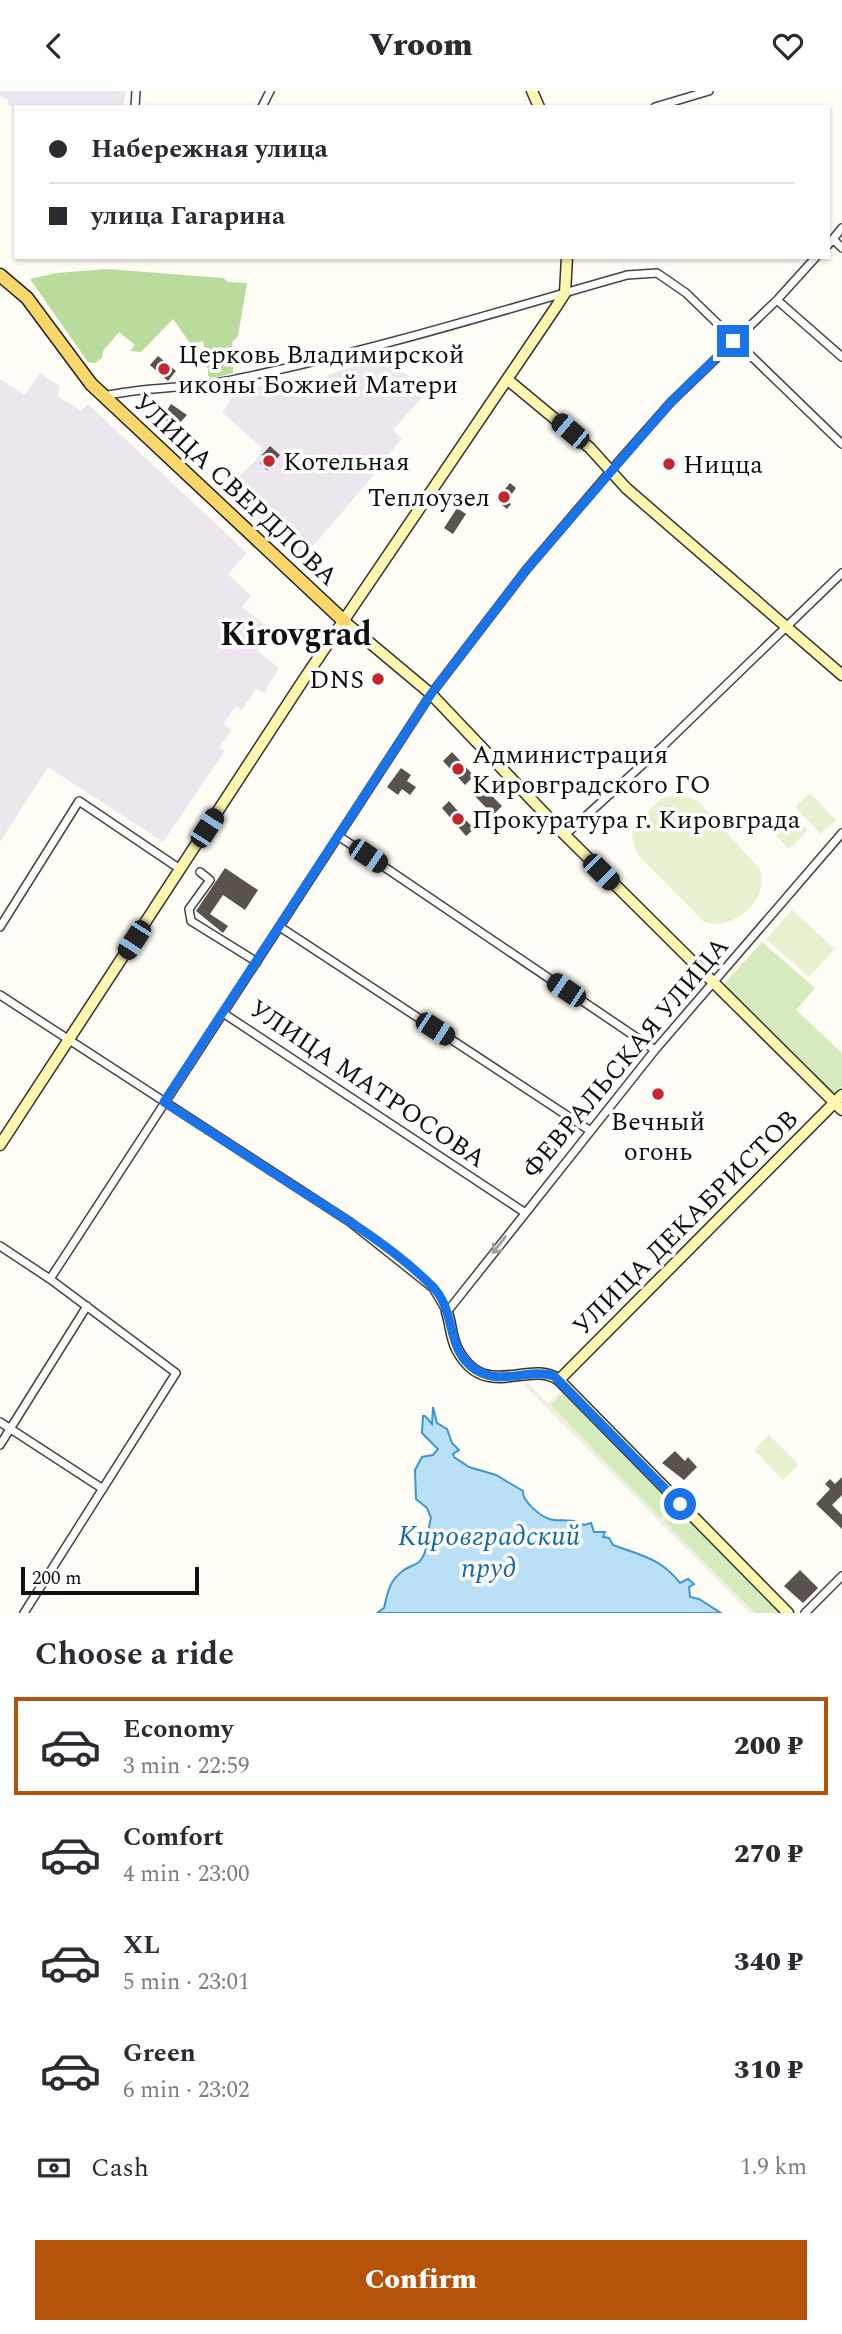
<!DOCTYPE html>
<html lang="en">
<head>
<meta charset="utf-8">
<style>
	:root { --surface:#fff; --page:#f7f7f7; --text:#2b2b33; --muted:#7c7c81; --line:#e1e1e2; --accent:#b45309 }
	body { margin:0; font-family:Spectral,serif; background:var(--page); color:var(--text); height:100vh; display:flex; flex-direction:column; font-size:26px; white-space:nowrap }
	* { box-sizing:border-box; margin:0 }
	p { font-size:23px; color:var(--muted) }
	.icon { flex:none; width:38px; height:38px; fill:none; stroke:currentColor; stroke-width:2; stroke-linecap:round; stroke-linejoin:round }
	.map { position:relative; height:1522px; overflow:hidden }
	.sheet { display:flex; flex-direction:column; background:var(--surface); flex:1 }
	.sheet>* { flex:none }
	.top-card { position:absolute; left:14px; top:14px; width:816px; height:154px; border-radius:0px; box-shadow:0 2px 5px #0004; display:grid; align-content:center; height:154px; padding:0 35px; background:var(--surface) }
	.scale { position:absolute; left:21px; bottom:18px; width:178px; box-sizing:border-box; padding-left:7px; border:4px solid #111; border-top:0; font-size:19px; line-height:24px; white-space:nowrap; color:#111; -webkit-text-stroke:5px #fff; paint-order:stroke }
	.end { position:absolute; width:32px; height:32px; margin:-16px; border:9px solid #1a73e8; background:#fff; box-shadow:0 0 0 4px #fff }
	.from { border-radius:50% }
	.car { position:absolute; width:21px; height:42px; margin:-21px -10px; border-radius:9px; box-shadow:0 0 5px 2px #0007; background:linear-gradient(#222 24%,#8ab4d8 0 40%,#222 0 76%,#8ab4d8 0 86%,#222 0) }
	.top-card b { display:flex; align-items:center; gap:24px; height:66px; font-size:26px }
	.top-card b+b { border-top:2px solid var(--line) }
	.top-card i { width:18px; height:18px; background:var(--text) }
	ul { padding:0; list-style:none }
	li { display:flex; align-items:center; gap:21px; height:98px; margin:0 14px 10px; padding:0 21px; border:4px solid transparent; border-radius:0px }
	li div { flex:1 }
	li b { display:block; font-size:26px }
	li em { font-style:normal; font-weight:800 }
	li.current { border-color:var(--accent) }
	li>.icon { width:63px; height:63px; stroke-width:1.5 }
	h2 { padding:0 35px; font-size:32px; line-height:84px }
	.pay { display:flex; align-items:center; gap:18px; height:77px; padding:0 35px; font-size:26px }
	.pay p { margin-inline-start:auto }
	.primary-button { display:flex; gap:14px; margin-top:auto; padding:14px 35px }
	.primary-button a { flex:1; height:80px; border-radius:0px; background:var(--accent); color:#fff; font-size:28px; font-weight:800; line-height:80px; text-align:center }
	header { display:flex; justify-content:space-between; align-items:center; height:91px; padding:0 35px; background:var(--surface); font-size:32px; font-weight:800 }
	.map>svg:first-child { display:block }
</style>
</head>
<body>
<header><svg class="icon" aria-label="back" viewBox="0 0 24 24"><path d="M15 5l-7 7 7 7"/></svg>Vroom<svg class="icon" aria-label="heart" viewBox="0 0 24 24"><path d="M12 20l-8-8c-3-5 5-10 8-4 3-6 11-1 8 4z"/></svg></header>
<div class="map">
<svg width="842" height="1522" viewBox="0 0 842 1522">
	<rect width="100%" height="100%" fill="#fffdf5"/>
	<path fill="#eee6ef" d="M0 0H126L123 16H16V19L7 12 9 9 0 5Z
		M392 264 397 268 393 273 416 291 414 294 425 303 393 339 402 348 380 373 375 369 373 371 379 378 302 468 226 398 257 368 262 357 222 321 236 301 302 285 306 294 328 288 327 284Z
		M40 282 60 295 58 305 81 320 88 313 247 462 228 483 251 505 242 516 273 540 258 560 279 577 264 602 256 598 242 619 236 615 223 633 232 639 220 656 225 660 163 751 48 676 0 751V288L25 304Z"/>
	<path fill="#d5ebbd" d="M762 851 815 897 796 919 842 962V995L834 1003 722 895Z
		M563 1302 674 1415 661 1428 550 1314Z
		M676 1417 781 1522H755L663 1430Z"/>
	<path fill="#b9dc9c" d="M107 178 223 187 228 191 247 192 238 245 232 251 233 282 213 287 208 285V278L201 266 204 255 203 250 197 252 195 259 173 228 141 261 130 260 135 254 119 241 103 260 102 267 95 272 88 271 30 188 56 182Z"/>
	<path fill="#e6f2cf" d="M678 702 698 710 760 778C771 808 733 841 704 831L638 764 632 747 633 735 661 708Z
		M810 702 836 729 821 743 795 716Z
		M796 726 808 739 789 758 776 745Z
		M792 819 835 858 809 886 766 848Z
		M769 1344 799 1374 783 1389 754 1359Z"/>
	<path fill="#f1ede2" d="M526 1290 548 1312 561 1300 563 1302 550 1315 661 1427 674 1415 676 1417 664 1430 755 1522H750L523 1293Z"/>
	<path fill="#b9e0f7" stroke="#3f96cf" stroke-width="2" d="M433 1316 437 1332 447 1338 452 1352 459 1359 453 1363 454 1366 469 1376 496 1384 523 1400C522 1410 542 1428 554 1429 566 1430 573 1428 584 1434L591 1432 594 1441H605L603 1446 609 1447 613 1454C639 1464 661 1467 680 1492L688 1488 694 1493 689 1496 690 1506 699 1508 721 1522H377L384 1517C388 1500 389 1490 404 1479 408 1476 415 1474 419 1471 430 1460 427 1438 431 1427L427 1417 416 1408 415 1379 422 1366 433 1364 438 1358 422 1342 423 1325H425L432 1333Z"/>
	<path fill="#5a524d" d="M158 265 176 280 168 290 150 274Z
		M171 313 187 324 175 337 162 327Z
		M270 355 280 364 267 379 260 372 265 367 262 364Z
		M510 392 516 397 507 410 511 413 507 418 496 409Z
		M457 417 466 423 453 443 444 437Z
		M452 661 474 685 465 694 443 670Z
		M401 677 411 684 407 690 416 696 410 704 402 698 398 704 387 696Z
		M481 694 502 715 493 724 473 703Z
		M449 710 474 738 466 745 442 717Z
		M225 777 258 799 245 819 223 804 210 823 228 835 223 842 196 820Z
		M675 1360 685 1370 688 1366 697 1376 684 1389 662 1372Z
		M842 1386V1404L832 1414 842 1424V1438L816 1413 830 1398 825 1393 830 1388 835 1393Z
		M800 1479 818 1497 803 1512 784 1495Z"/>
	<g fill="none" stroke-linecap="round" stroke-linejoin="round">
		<defs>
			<path id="street" d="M135 16 136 0
				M262 16 270 0
				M655 16 709 0
				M833 148 842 157
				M828 154 842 137
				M777 209 842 266
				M104 305C148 295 193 298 236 288 368 261 497 221 627 184L657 182 686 202 842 353
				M565 744 663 655 842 482
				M340 746 655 959
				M200 781 210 789 189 818 191 830 257 871
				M0 836 79 710 180 778
				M280 836 589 1039
				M0 904 350 1131 433 1197 447 1221
				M223 922 524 1121
				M0 1155 50 1188 176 1282 24 1522
				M50 1188 431 603 526 479 619 370 671 311 777 209 816 166
				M447 1221 655 959 842 742
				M0 1331 103 1398
				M0 1354 87 1215
				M805 1522 842 1485"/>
			<path id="secondary" d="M532 0 539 16
				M508 289 590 357 626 397 842 584
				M345 531 431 603 565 744 842 1019
				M0 1054 304 588 556 216 565 202 567 166
				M447 1221C451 1233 451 1247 457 1258 485 1312 530 1267 559 1289L788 1522
				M559 1289 842 1004"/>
			<path id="primary" d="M0 184 27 207 91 293 345 531"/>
		</defs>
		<use href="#street" stroke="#444" stroke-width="10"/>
		<use href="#secondary" stroke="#333" stroke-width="13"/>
		<use href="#primary" stroke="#222" stroke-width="15"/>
		<use href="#street" stroke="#fff" stroke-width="7"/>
		<use href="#secondary" stroke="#fff6b0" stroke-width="10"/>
		<use href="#primary" stroke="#f9d66b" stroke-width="12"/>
	</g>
	<defs><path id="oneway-shaft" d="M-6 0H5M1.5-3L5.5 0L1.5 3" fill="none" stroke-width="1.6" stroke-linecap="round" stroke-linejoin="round" transform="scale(1.75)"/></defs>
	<use stroke="#a0a0a0" href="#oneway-shaft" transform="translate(499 1154) rotate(128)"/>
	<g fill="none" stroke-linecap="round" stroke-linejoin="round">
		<path stroke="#1a73e8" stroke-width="9" d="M680 1413 554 1285C528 1277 501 1295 476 1279 445 1259 457 1221 433 1196 395 1158 348 1129 303 1101 257 1071 210 1041 164 1011L431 603 526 479 671 311 733 250"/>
	</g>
	<g fill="#c4262e" stroke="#fff" stroke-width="2.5">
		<circle cx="164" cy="278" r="7"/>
		<circle cx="269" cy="370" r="7"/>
		<circle cx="669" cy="373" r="7"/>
		<circle cx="504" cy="406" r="7"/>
		<circle cx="378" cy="588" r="7"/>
		<circle cx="458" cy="678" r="7"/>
		<circle cx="458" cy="728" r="7"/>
		<circle cx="658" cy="1003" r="7"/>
	</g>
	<g text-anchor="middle" stroke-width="7" stroke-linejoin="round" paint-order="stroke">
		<g font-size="26" fill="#111" stroke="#fff" text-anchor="start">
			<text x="178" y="272">Церковь Владимирской<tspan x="178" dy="30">иконы Божией Матери</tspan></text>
			<text x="283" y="379">Котельная</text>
			<text x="683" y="382">Ницца</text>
			<text x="490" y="415" text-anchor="end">Теплоузел</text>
			<text x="364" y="597" text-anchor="end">DNS</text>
			<text x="472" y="672">Администрация<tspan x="472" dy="30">Кировградского ГО</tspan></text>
			<text x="472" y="737">Прокуратура г. Кировграда</text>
			<text x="658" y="1039" text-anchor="middle">Вечный<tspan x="658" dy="30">огонь</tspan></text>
		</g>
		<g font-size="26" fill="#111" stroke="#fff">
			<text transform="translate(236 398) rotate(43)" y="9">УЛИЦА СВЕРДЛОВА</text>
			<text transform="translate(625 966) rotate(-50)" y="9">ФЕВРАЛЬСКАЯ УЛИЦА</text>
			<text transform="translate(368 992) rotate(34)" y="9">УЛИЦА МАТРОСОВА</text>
			<text transform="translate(685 1131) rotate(-45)" y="9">УЛИЦА ДЕКАБРИСТОВ</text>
		</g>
		<g font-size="28" font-style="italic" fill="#1768a6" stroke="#fff">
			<text x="489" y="1454">Кировградский<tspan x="489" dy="32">пруд</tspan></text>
		</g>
		<g font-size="33" font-weight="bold" fill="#111" stroke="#fff">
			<text x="296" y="554">Kirovgrad</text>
		</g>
	</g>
</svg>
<div class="scale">200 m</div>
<i class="end from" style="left:680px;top:1413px"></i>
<i class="end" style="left:733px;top:250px"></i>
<i class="car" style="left:570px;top:340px;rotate:310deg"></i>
<i class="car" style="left:207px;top:737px;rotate:33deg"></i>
<i class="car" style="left:368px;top:765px;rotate:124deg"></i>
<i class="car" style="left:601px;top:781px;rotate:135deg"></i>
<i class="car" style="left:134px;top:849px;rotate:213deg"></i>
<i class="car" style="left:566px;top:899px;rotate:304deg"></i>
<i class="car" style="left:435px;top:938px;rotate:123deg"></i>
<div class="top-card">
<b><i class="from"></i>Набережная улица</b>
<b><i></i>улица Гагарина</b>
</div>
</div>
<section class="sheet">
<h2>Choose a ride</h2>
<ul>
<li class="current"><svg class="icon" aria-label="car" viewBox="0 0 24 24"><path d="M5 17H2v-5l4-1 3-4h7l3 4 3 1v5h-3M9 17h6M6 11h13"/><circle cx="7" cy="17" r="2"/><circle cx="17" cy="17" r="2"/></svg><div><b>Economy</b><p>3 min · 22:59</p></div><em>200 ₽</em></li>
<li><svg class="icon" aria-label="car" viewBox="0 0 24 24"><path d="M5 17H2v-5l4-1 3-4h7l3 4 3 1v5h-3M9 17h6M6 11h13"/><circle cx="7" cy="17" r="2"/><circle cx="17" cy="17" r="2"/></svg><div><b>Comfort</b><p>4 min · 23:00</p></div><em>270 ₽</em></li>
<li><svg class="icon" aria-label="car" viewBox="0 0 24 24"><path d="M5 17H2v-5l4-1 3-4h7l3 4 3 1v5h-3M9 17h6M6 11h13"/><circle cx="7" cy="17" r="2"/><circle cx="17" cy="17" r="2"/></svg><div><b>XL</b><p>5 min · 23:01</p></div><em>340 ₽</em></li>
<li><svg class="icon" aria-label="car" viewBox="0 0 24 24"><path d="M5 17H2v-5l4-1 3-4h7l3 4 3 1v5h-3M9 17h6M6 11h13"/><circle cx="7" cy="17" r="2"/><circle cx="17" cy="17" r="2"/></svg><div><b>Green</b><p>6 min · 23:02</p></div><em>310 ₽</em></li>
</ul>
<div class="pay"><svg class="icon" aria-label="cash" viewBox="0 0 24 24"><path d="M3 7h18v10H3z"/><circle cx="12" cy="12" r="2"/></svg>Cash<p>1.9 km</p></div>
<div class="primary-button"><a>Confirm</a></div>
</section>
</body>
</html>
